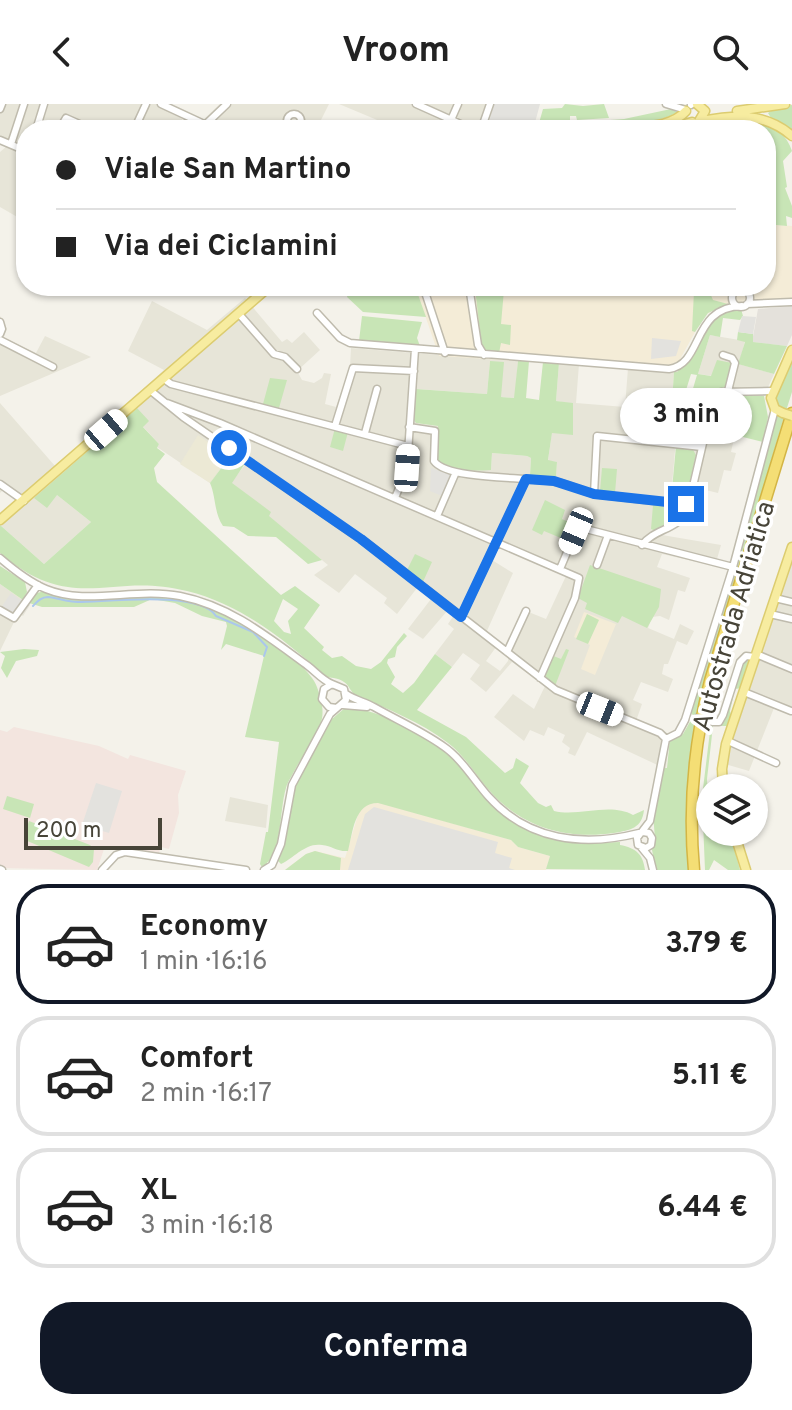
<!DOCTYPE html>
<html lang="it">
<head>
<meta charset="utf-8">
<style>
	:root { --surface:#fff; --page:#f6f6f6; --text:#222; --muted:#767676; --line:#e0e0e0; --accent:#111827 }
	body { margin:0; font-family:Overpass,sans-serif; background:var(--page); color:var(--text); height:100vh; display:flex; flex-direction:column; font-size:30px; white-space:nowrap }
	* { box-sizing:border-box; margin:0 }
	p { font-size:26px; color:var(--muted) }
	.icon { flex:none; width:44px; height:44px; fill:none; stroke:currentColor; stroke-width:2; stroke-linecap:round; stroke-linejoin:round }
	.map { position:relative; height:766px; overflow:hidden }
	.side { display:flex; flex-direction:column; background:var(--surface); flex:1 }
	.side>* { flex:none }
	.guide { position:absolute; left:16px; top:16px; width:760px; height:176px; border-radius:32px; box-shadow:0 2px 6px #0004; display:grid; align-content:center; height:176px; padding:0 40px; background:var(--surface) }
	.controls { position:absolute; left:696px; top:670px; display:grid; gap:16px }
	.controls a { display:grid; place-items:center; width:72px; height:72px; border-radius:50%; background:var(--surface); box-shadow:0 2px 6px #0004; font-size:40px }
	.scale { position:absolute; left:24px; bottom:20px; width:138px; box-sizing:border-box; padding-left:8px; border:4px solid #474438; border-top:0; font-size:22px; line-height:28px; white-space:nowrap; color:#474438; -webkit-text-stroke:6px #fff; paint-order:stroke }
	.end { position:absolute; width:36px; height:36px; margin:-18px; border:10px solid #1a73e8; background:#fff; box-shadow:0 0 0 4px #fff }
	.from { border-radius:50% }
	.bubble { position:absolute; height:56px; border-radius:28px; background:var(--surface); box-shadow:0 2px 6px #0004; font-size:26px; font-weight:700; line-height:56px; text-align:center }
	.car { position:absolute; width:24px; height:48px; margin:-24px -12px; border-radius:10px; box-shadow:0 0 6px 2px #0007; background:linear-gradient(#fff 24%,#345 0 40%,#fff 0 76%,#345 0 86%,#fff 0) }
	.guide b { display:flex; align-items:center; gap:28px; height:76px; font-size:30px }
	.guide b+b { border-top:2px solid var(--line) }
	.guide i { width:20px; height:20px; background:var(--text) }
	ul { padding:14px 0 0; list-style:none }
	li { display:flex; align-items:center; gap:24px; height:120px; margin:0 16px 12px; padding:0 24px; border:4px solid var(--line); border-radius:32px }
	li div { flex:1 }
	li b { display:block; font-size:30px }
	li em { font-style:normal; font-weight:700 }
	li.active { border-color:var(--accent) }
	li>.icon { width:72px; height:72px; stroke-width:1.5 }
	.primary-button { display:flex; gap:16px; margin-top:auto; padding:16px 40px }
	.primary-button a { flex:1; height:92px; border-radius:32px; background:var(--accent); color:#fff; font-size:32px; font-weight:700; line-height:92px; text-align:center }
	header { display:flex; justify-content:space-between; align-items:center; height:104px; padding:0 40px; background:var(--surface); font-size:36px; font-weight:700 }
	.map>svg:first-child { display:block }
</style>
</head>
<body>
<header><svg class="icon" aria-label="back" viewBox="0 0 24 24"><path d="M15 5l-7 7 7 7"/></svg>Vroom<svg class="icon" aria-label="search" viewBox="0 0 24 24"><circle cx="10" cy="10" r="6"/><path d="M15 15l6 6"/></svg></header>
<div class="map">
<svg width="792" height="766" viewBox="0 0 792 766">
	<rect width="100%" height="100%" fill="#f4f2ea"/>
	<path fill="#e7e5d8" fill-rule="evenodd" d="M0 0H164L163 5 181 14 187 21 184 26H26V118L0 103V48L7 42 0 38Z
		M220 0H329L316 26H198L204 15Z
		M339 0H494L488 18 482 25 457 15 452 26H401Z
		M245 194 282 238 287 235 292 239 304 228 320 246 297 267 302 276 314 279 322 274 324 269 331 270 325 300 336 303 350 262 351 244 518 257 515 294 501 293 490 257 487 290 417 285V319L439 322 437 339 461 364 491 366 492 349 527 352 531 354 530 371 556 373 557 358 548 357 552 328 573 330V300L556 297 559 259 579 260 576 299 625 303 628 264 674 268 670 335 676 336 670 403 651 425 662 431 721 441 715 462 662 450 657 463 690 474 685 488 678 486 669 516 660 512 652 513 648 524 674 535 680 520 694 527 687 541 677 537 668 560H664L662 570 673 575 668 588 641 578 633 596 642 600 636 617 670 630 666 665 587 628 575 652 568 649 570 644 562 638 565 631 548 623 544 632 530 626 524 637 494 613 513 590 534 605 545 582 512 558 486 588 470 575 480 561 463 549 452 563 435 550 454 525 448 520 454 511 448 506 423 535 408 525 431 495 417 484 397 510 384 499 387 494 355 470 339 489 314 471 328 461 268 412 270 408 231 379 244 362 230 351 210 379 157 343 159 340 138 317 137 305 130 297 164 266 128 247 152 197 207 226ZM498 442 566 472 546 515 526 507 509 547 508 557 500 567 486 557 499 539 486 529 513 469 492 456Z
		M0 212 7 225 3 233 36 249 45 232 91 253 0 292Z
		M710 231 745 237 739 260 774 270 764 292 743 293 731 348 736 349 731 367 724 366 718 389 689 382 696 351 691 345 699 309 704 310 710 291 723 284 728 274 698 270Z
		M0 299 62 370 47 383 91 418 44 460 0 421V411L17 395 4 385 0 389Z
		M792 453V607L791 610 774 604 749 667 725 660 728 641Z
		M0 480 30 501 23 512 20 510 14 518 0 547Z
		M230 693 268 701 266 724 225 717Z"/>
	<path fill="#f4ecd7" d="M766 120 792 122V196L726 200 718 203 704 212 679 257 669 261 631 259 628 264 439 252 415 182H766Z
		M584 508 616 520 595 571 581 565 590 541 574 533Z
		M363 694 511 736 518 743 550 752 546 766H285L306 750 315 747 345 754Z"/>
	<path fill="#e4e1db" d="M792 202V231L787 242 752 238 758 205Z"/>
	<path fill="#ece9d5" d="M198 331 229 353 210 379 180 360Z"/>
	<path fill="#f3e5df" d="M14 623 99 642 128 655 130 651 186 667 178 691 179 709 169 745 161 743 158 751 105 742 97 766 0 764V626L7 628Z"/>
	<path fill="#c8e5b6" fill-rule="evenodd" d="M565 0 583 2 604 0 609 14 577 16 576 12H570V19L624 15 671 5 677 8C662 20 580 32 566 23L565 26H537L543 5 562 4Z
		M792 1V30L771 14 768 9 776 3Z
		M723 16C751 17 782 16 792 47L783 57 787 83 785 84 792 102V114L786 112 787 122 766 120V26H677Z
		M346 182H415L426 213 363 208 347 193 349 186Z
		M699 182H707L713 196 728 200 708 209 695 228 692 227 694 187H699Z
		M475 184 504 186 501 220 511 221 510 241 501 239 499 249 482 246Z
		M741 205 743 212 740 216 723 214 720 233 710 231 698 270 711 272 717 256 732 259 726 282 710 291 704 310H699L693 339 670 335 671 307 686 308 697 271 691 270 682 299 672 298 674 268H677C704 241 696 212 741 205Z
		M362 212 422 218 417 234 420 242 359 237Z
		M738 228 753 230V238L787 242 774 270 738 260 745 238 737 236Z
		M792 247V288L786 307 773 301 775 283Z
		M490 257 504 258 501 293 514 294 518 257H529L526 294 539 296 543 258 559 259 556 297 573 299V331L552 329 548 356 557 358 556 373 530 371 531 354 527 352 492 349 491 366C474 367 450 368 437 356L438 322 416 319 414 316 416 285 487 290Z
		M270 274 287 276 279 304 263 300Z
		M743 292H764L768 313 763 338 735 331Z
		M137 304 149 317 143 323 159 340 157 344 165 350 154 364 157 378 281 491 295 482 320 501 304 524 324 543 322 546 332 554 342 552 356 562 371 565 381 558 404 529 407 532 397 543 395 553 388 555 387 559 395 573 391 580 403 589 414 579 435 550 452 563 417 606 466 633 505 669 513 664 516 654 529 662 520 679 538 699 546 703 551 701 554 707C579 713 610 698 633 711L644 706C642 724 631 726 614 729 567 736 520 723 488 685 475 670 464 651 448 639 421 618 387 605 356 591 350 588 350 582 344 578 339 574 333 574 327 573 284 536 243 501 187 487 110 467 73 512 0 449V421L44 460 91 418 57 391 47 404 34 394ZM283 495 298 505 288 517 291 530 284 528 274 517Z
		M776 310 784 313 695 613 689 607Z
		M335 324 348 328 343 347 330 343Z
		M676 342 692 344 696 351 686 394 671 396Z
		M231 351 244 361 232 379 271 408 269 412 322 456 308 460 276 433 248 432 234 423 223 422C214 409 216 393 210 379Z
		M602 364 617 365 615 389 600 387Z
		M545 396 565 406 562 415 575 421 568 437 544 427 542 431 532 426Z
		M671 400 681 405 680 411 655 427 651 425 653 401 670 403Z
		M415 450 432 458 422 480 406 468Z
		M590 461 661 485 659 503 647 524 622 512 618 519 585 505 587 499 578 494Z
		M0 462 25 478 27 488 23 496 0 480Z
		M44 487C85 498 129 488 171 493 215 498 286 538 312 574 318 582 320 592 322 602 326 623 307 645 297 662 293 670 288 677 286 684 279 706 283 752 262 763L260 760 266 728H268L279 638 245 633 264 552 226 540 221 546 227 522 226 518 202 512 175 499 152 495 134 503H42L26 498 34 490Z
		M587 510 599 516 588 540 576 535Z
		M24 545 39 546 37 552 16 557 7 574 1 564 5 552 0 548Z
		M566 545 569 546 555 582 542 572 551 551 561 555Z
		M744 555H752L742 584 735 585 730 607 732 614 730 622H713L707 675 710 728H730L740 766H728L714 756 709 766H705L702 693 711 619 717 620Z
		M346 603C378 605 432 632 454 656 475 680 491 706 519 721 551 740 584 740 620 738V741C636 744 643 750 645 766L546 765 550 752 518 743 511 736 378 699C354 699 353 728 348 747 338 748 332 742 322 741 306 738 294 754 281 760L277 756 291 691 298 675 332 615Z
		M691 616H696L690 766H656L652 746 655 736 653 708 664 664H667L670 634 683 630Z
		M7 692 34 700 30 714 3 705Z
		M29 717 90 741 94 745 93 758 89 763 25 736 24 732Z
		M315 747 341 754 340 766H285L306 750Z"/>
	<path fill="#e3e2de" d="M494 0H540L533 26 482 25 485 17 489 18Z
		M742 212 756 213 753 230 738 228Z
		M652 234 681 237 676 252 651 255Z
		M431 364 451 371 442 392 430 387Z
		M11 489 29 502 23 510 17 506 13 511 0 505Z
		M96 679 122 687 109 729 82 721Z
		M374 703 498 738 495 749 512 754 509 764 515 766H348L365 710Z"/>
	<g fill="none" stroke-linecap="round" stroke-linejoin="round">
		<path stroke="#abc7ec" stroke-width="2" d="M33 502C37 498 41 493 48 493 58 494 67 498 78 498 107 498 199 486 216 512L253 528 267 543 264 552"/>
		<defs>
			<path id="minor" d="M161 0 217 26
				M416 0 474 26
				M666 0 686 6
				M691 1 692 0
				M0 5 2 0
				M287 17a7 7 0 1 1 14 0a7 7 0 1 1-14 0Z
				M451 16 458 0
				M185 20 193 17 205 21 227 0
				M36 26 44 0
				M59 26 66 14 93 26
				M134 26 146 0
				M481 26 490 0
				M0 36 26 47
				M11 40 24 0
				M423 182 445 249
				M469 182 478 241 484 251
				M732 194a9 9 0 1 1 18 0a9 9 0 1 1-18 0Z
				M747 200 792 198
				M317 209 340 234 350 239 669 265C704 260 691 203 742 202
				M239 210 274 250 285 253 297 265
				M0 218 2 225 0 230
				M0 236 53 263
				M723 251 732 254 735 259 728 287
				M164 275 171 280 408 342
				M151 287 183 313 372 443 556 586 660 629 666 635 678 629 685 616 733 463 775 305
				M167 299 220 319 579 474 575 494 540 574
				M335 322 353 264 414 267
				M409 323 435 327 434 357C447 376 527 373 551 377 566 379 579 386 594 390
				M365 329 377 285
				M0 380 24 397
				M395 394 407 364 415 245
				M689 401 594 390 597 332 702 343
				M437 412 456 368
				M642 441C654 425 676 426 687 408L714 292 721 288 772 287
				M0 454C14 466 29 478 46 485 87 502 135 483 180 492 230 502 267 532 308 562 316 568 322 576 332 580
				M597 461 608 431
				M560 465 576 427 582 424 733 463
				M775 494 792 498
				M0 506 14 514 38 481
				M770 510 792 515
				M461 513 526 375
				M507 548 526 507
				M756 550 792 565
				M744 588 791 607
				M346 590C355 596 365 598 374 603 397 616 422 627 443 642 461 654 474 676 488 692 528 737 584 743 639 729
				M343 601 367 603
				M713 618H719L723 611 740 558 746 552 755 553
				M728 637 776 659
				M643 728 649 729 652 734 651 741 646 744 638 741 637 734 650 717 666 635
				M641 743 650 754 653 766
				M0 765 2 766
				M102 766 116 751 125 748 246 766
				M264 766 272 761 281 740 292 681 330 610 346 596 344 585 332 580 324 585 322 595 329 603 337 604"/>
			<path id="major" d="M697 0 705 7 699 17
				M737 7 785 0
				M701 17C734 11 765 8 792 32
				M670 24 692 18
				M616 26C639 22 670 25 686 7
				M783 309 775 305 771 294 792 246
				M0 416 270 182
				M723 684 722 665 726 640 792 443
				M734 728 746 766"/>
			<path id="highway" d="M694 766C688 701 694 639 710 577L792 309"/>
		</defs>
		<use href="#minor" stroke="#bfbbad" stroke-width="9"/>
		<use href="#major" stroke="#dccc70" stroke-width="11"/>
		<use href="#highway" stroke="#d3b545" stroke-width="13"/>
		<use href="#minor" stroke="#fff" stroke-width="6"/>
		<use href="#major" stroke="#f7eca0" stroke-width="8"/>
		<use href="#highway" stroke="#f4de75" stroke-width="10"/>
		<defs>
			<path id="minor-bridge" d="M694 614 713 618"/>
			<path id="major-bridge" d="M783 309 792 312"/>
		</defs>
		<use href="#minor-bridge" stroke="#bfbbad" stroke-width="9" stroke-linecap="butt"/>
		<use href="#major-bridge" stroke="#dccc70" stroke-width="11" stroke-linecap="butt"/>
		<use href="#minor-bridge" stroke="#fff" stroke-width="6"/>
		<use href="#major-bridge" stroke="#f7eca0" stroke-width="8"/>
	</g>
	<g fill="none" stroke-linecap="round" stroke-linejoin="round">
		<path stroke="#1a73e8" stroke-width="10" d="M229 344 361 435 461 513 526 375 554 377 594 390 686 400"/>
	</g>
	<g text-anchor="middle" stroke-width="7" stroke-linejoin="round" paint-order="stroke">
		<g font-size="26" fill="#474438" stroke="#fff">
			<text transform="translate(733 512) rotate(-74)" y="9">Autostrada Adriatica</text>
		</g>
	</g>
</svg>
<div class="controls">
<a><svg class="icon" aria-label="layers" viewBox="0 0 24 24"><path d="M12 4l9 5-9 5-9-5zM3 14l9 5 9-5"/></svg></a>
</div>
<div class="scale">200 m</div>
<i class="end from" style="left:229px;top:344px"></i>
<i class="end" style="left:686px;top:400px"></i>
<div class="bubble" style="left:620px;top:284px;width:132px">3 min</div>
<i class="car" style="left:106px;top:326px;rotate:49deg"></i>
<i class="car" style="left:407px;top:364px;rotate:4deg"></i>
<i class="car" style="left:576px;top:427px;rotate:203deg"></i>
<i class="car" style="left:600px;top:605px;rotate:112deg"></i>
<div class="guide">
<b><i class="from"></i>Viale San Martino</b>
<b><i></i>Via dei Ciclamini</b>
</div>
</div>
<section class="side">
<ul>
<li class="active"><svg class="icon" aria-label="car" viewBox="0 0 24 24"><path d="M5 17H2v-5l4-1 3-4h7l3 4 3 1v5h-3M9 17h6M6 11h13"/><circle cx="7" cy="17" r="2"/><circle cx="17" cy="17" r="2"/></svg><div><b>Economy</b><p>1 min · 16:16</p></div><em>3.79 €</em></li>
<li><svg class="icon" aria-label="car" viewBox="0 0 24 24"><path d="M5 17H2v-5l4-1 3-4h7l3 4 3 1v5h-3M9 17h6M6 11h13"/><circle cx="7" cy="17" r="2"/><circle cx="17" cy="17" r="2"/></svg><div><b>Comfort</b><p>2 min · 16:17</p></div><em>5.11 €</em></li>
<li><svg class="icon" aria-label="car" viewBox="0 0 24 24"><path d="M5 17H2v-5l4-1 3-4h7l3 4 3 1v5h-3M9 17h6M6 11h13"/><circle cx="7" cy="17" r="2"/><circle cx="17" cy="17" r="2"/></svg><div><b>XL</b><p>3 min · 16:18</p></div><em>6.44 €</em></li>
</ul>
<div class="primary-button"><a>Conferma</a></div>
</section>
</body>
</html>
